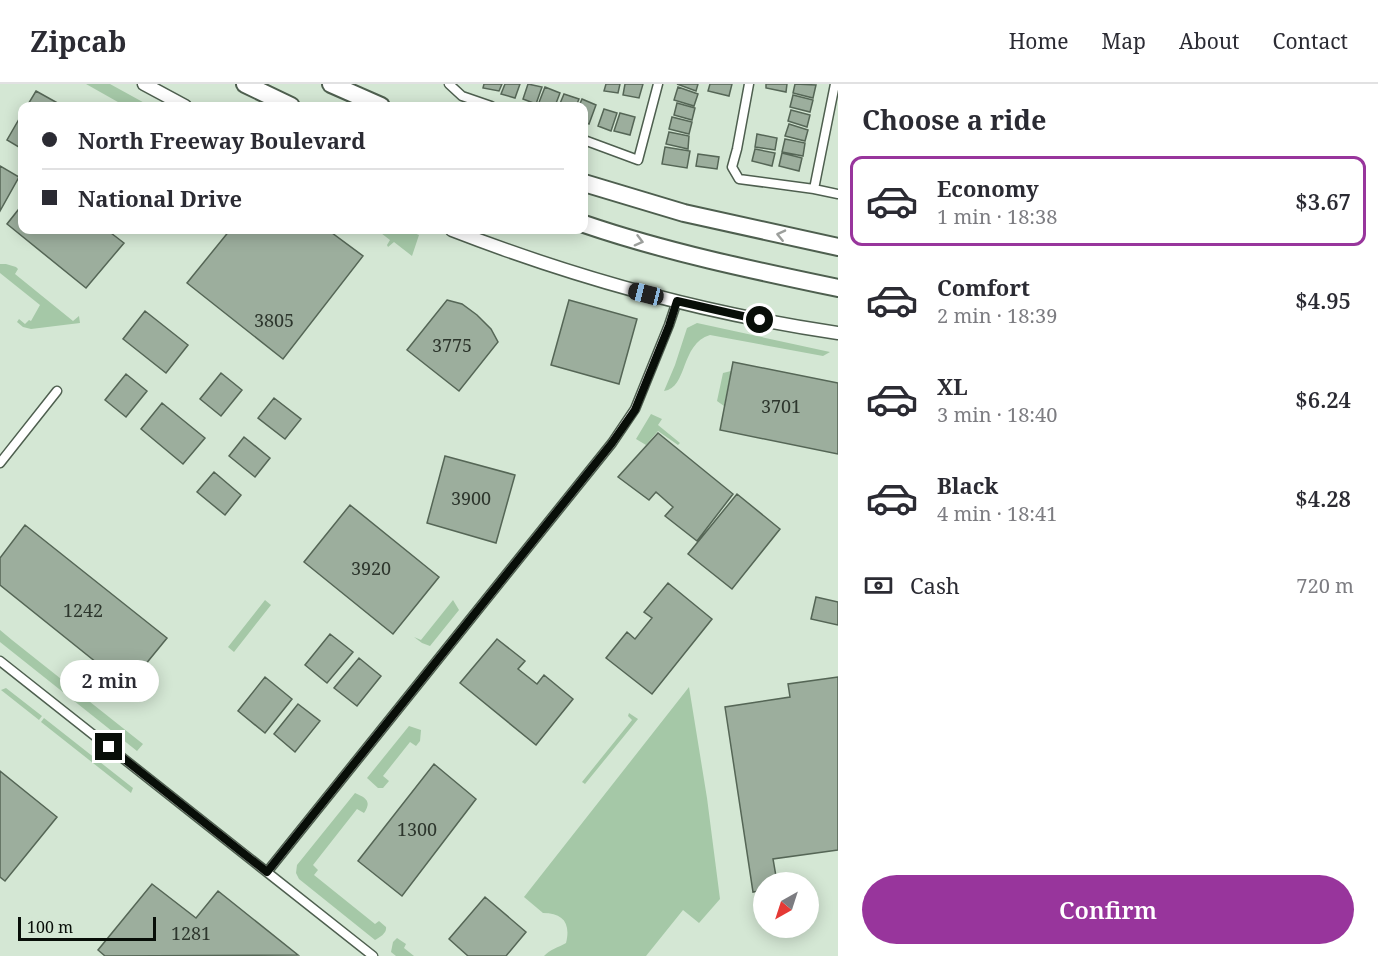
<!DOCTYPE html>
<html lang="en">
<head>
<meta charset="utf-8">
<style>
	:root { --surface:#fff; --page:#f7f7f7; --text:#2b2b33; --muted:#7c7c81; --line:#e1e1e2; --accent:#98359c }
	body { margin:0; font-family:"Noto Serif",serif; background:var(--page); color:var(--text); height:100vh; display:flex; flex-direction:column; font-size:22px; white-space:nowrap }
	* { box-sizing:border-box; margin:0 }
	p { font-size:20px; color:var(--muted) }
	.icon { flex:none; width:33px; height:33px; fill:none; stroke:currentColor; stroke-width:2; stroke-linecap:round; stroke-linejoin:round }
	.map { position:relative; flex:1; overflow:hidden }
	.details { display:flex; flex-direction:column; background:var(--surface); width:540px }
	.details>* { flex:none }
	.guide { position:absolute; left:18px; top:18px; width:570px; height:132px; border-radius:12px; box-shadow:0 3px 15px #0003; display:grid; align-content:center; height:132px; padding:0 24px; background:var(--surface) }
	.needle { width:39px; rotate:219deg }
	.buttons { position:absolute; left:753px; top:788px; display:grid; gap:12px }
	.buttons a { display:grid; place-items:center; width:66px; height:66px; border-radius:50%; background:var(--surface); box-shadow:0 3px 15px #0003; font-size:30px }
	.scale { position:absolute; left:18px; bottom:15px; width:138px; box-sizing:border-box; padding-left:6px; border:3px solid #080e08; border-top:0; font-size:16px; line-height:21px; white-space:nowrap; color:#080e08; -webkit-text-stroke:4px #d4e7d4; paint-order:stroke }
	.end { position:absolute; width:27px; height:27px; margin:-14px; border:8px solid #080e08; background:#fff; box-shadow:0 0 0 3px #fff }
	.from { border-radius:50% }
	.bubble { position:absolute; height:42px; border-radius:21px; background:var(--surface); box-shadow:0 3px 15px #0003; font-size:20px; font-weight:600; line-height:42px; text-align:center }
	.car { position:absolute; width:18px; height:36px; margin:-18px -9px; border-radius:8px; box-shadow:0 0 4px 2px #0007; background:linear-gradient(#222 24%,#8ab4d8 0 40%,#222 0 76%,#8ab4d8 0 86%,#222 0) }
	.guide b { display:flex; align-items:center; gap:21px; height:57px; font-size:22px }
	.guide b+b { border-top:2px solid var(--line) }
	.guide i { width:15px; height:15px; background:var(--text) }
	ul { padding:0; list-style:none }
	li { display:flex; align-items:center; gap:18px; height:90px; margin:0 12px 9px; padding:0 12px; border:3px solid transparent; border-radius:12px }
	li div { flex:1 }
	li b { display:block; font-size:22px }
	li em { font-style:normal; font-weight:600 }
	li.selected { border-color:var(--accent) }
	li>.icon { width:54px; height:54px; stroke-width:1.5 }
	h2 { padding:0 24px; font-size:27px; line-height:72px }
	.pay { display:flex; align-items:center; gap:15px; height:66px; padding:0 24px; font-size:22px }
	.pay p { margin-inline-start:auto }
	.button { display:flex; gap:12px; margin-top:auto; padding:12px 24px }
	.button a { flex:1; height:69px; border-radius:36px; background:var(--accent); color:#fff; font-size:24px; font-weight:600; line-height:69px; text-align:center }
	header { display:flex; align-items:center; gap:36px; box-sizing:border-box; height:84px; padding:0 30px; background:var(--surface); border-bottom:2px solid var(--line) }
	header strong { font-size:28px }
	nav { display:flex; gap:33px; margin-inline-start:auto; font-size:21px }
	main { display:flex; flex:1; min-height:0 }
	.map>svg:first-child { display:block }
</style>
</head>
<body>
<header>
<strong>Zipcab</strong>
<nav><a>Home</a><a>Map</a><a>About</a><a>Contact</a></nav>
</header>
<main>
<div class="map">
<svg width="838" height="872" viewBox="0 0 838 872">
	<rect width="100%" height="100%" fill="#d4e7d4"/>
	<path fill="#a5c8a7" d="M86 0H110L150 22H125Z
		M377 146H407L419 151 412 172 394 158 388 163 387 161 390 156Z
		M0 180H6L16 183 18 185 15 190 73 237 79 232 80 239 31 245 23 243 17 238 19 235 25 240 29 236 31 237 40 221 0 189Z
		M697 239 830 268 823 272 710 251C680 260 688 304 664 307L675 281 687 244Z
		M731 287 724 322 717 317 723 289Z
		M651 330 662 335 658 341 680 359 678 361 658 347 646 361 636 355Z
		M265 516 271 521 234 568 228 563Z
		M453 516 459 526 430 562 422 559 414 553 421 556Z
		M0 546 12 556 143 660 137 667 0 558Z
		M689 603 707 714 720 815 699 839 683 826 646 872H544C549 866 559 863 566 859 571 839 563 829 543 829L524 813Z
		M6 604 42 632 39 636 1 606Z
		M629 629 638 635 585 700 582 698 632 636 628 632Z
		M44 634 133 704 131 709 41 638Z
		M409 642 421 646 420 657 416 662 410 658 383 692 389 697 383 704H378L367 694Z
		M355 709C366 714 372 717 364 729L357 725 313 781 318 786 314 791 375 840 379 837 386 843C387 849 380 853 375 856L299 795 296 789 297 781Z
		M397 854 406 860 404 864 414 872H396L391 868 393 858Z"/>
	<path fill="#9cae9d" stroke="#556656" stroke-width="1.5" d="M484 0H502L499 7 483 4Z
		M505 0H520L515 14 501 10Z
		M528 0 542 3 536 20 523 15Z
		M606 0H620L618 9 604 7Z
		M625 0H643L639 14 623 11Z
		M677 0H698L696 7Z
		M710 0H732L729 12 708 7Z
		M766 0H787L786 8 766 4Z
		M795 0 816 1 813 14 793 9Z
		M545 3 560 9 555 22 538 21Z
		M678 3 698 10 694 22 674 16Z
		M36 7 63 22H27Z
		M564 10 579 15 576 22H559Z
		M793 11 813 16 810 28 790 23Z
		M582 15 596 21 589 40 584 38V22H579Z
		M677 19 695 24 692 36 674 31Z
		M604 25 617 29 611 47 598 42Z
		M791 26 810 31 807 43 788 37Z
		M620 29 635 33 630 51 614 47Z
		M22 30V65L7 56Z
		M672 33 692 38 689 50 669 45Z
		M789 40 808 46 805 57 785 52Z
		M669 48 689 52 688 65 666 60Z
		M757 50 777 54 775 66 755 63Z
		M785 55 805 59 803 72 782 68Z
		M665 63 690 67 687 84 662 80Z
		M755 65 775 69 772 82 752 77Z
		M782 69 802 74 799 87 779 82Z
		M698 70 719 73 717 85 696 82Z
		M0 82 19 93 0 127Z
		M22 121V146H107L124 159 86 204 7 140Z
		M230 146H328L363 172 283 275 187 199Z
		M447 216 462 220 477 231 491 245 498 258 459 307 407 266Z
		M569 216 637 235 619 300 551 281Z
		M145 227 188 261 166 289 123 255Z
		M733 278 838 299V370L720 346Z
		M221 289 242 306 221 332 200 315Z
		M126 290 147 307 126 333 105 316Z
		M274 314 301 335 285 355 258 334Z
		M162 319 205 354 183 380 141 345Z
		M658 349 733 410 697 457 665 432 673 423 656 408 649 416 618 393Z
		M244 353 270 374 255 393 229 372Z
		M445 372 515 391 496 459 427 439Z
		M214 388 241 411 225 431 197 408Z
		M737 410 780 445 732 505 688 470Z
		M350 421 439 493 393 550 304 478Z
		M25 441 167 554 127 603 0 501V474Z
		M668 499 712 535 652 610 606 574 627 548 635 555 652 534 644 528Z
		M816 513 838 518V541L811 535Z
		M330 550 353 568 327 599 305 581Z
		M497 555 525 577 518 585 537 600 544 591 573 615 536 661 460 599Z
		M359 574 381 592 357 622 334 604Z
		M265 593 292 615 265 649 238 627Z
		M838 593V766L773 775 777 798H764V806L753 808 725 623 790 613 788 600Z
		M298 620 320 637 295 668 274 650Z
		M434 680 476 715 402 812 358 777Z
		M0 687 57 733 5 797 0 793Z
		M152 800 196 834 218 807 298 871 105 872 98 866Z
		M485 813 526 848 506 872H468L449 855Z"/>
	<g fill="none" stroke-linecap="round" stroke-linejoin="round">
		<defs>
			<path id="street" d="M449 0 462 12 491 22
				M749 0 737 65 732 83 739 95 814 105 838 110
				M584 56 638 76 658 0
				M814 105 835 0
				M0 379 57 307
				M0 577 373 872
				M267 788 612 359 635 325 669 241 677 217"/>
			<path id="secondary" d="M144 0 185 22
				M452 146C576 194 706 230 838 249"/>
			<path id="highway" d="M245 0 291 22
				M331 0 381 22
				M584 99 684 129 838 163
				M584 140C666 168 752 186 838 204"/>
		</defs>
		<use href="#street" stroke="#4e5f4f" stroke-width="11"/>
		<use href="#secondary" stroke="#4e5f4f" stroke-width="15"/>
		<use href="#highway" stroke="#4e5f4f" stroke-width="20"/>
		<use href="#street" stroke="#fff" stroke-width="8"/>
		<use href="#secondary" stroke="#fff" stroke-width="12"/>
		<use href="#highway" stroke="#fff" stroke-width="16"/>
	</g>
	<defs><path id="oneway-chevron" d="M-2-3.5L2.5 0L-2 3.5" fill="none" stroke-width="1.6" stroke-linecap="round" stroke-linejoin="round" transform="scale(1.5)"/></defs>
	<g stroke="#9c9f9c">
		<use href="#oneway-chevron" transform="translate(781 151) rotate(-167)"/>
		<use href="#oneway-chevron" transform="translate(639 157) rotate(15)"/>
	</g>
	<g fill="none" stroke-linecap="round" stroke-linejoin="round">
		<path stroke="#080e08" stroke-width="8" d="M109 663 267 788 612 359 635 326 669 242 677 217 760 236"/>
	</g>
	<g text-anchor="middle" stroke-width="4.5" stroke-linejoin="round" paint-order="stroke">
		<g font-size="18" fill="#2d362d">
			<text x="274" y="243">3805</text>
			<text x="452" y="268">3775</text>
			<text x="781" y="329">3701</text>
			<text x="471" y="421">3900</text>
			<text x="371" y="491">3920</text>
			<text x="83" y="533">1242</text>
			<text x="417" y="752">1300</text>
			<text x="191" y="856">1281</text>
		</g>
	</g>
</svg>
<div class="buttons">
<a><svg class="needle" viewBox="-14 -14 28 28"><path d="M0-13l5 13h-10z" fill="#e53935"/><path d="M0 13l5-13h-10z" fill="#7c7c81"/></svg></a>
</div>
<div class="scale">100 m</div>
<i class="end from" style="left:760px;top:236px"></i>
<i class="end" style="left:109px;top:663px"></i>
<div class="bubble" style="left:60px;top:576px;width:99px">2 min</div>
<i class="car" style="left:646px;top:210px;rotate:284deg"></i>
<div class="guide">
<b><i class="from"></i>North Freeway Boulevard</b>
<b><i></i>National Drive</b>
</div>
</div>
<section class="details">
<h2>Choose a ride</h2>
<ul>
<li class="selected"><svg class="icon" aria-label="car" viewBox="0 0 24 24"><path d="M5 17H2v-5l4-1 3-4h7l3 4 3 1v5h-3M9 17h6M6 11h13"/><circle cx="7" cy="17" r="2"/><circle cx="17" cy="17" r="2"/></svg><div><b>Economy</b><p>1 min · 18:38</p></div><em>$3.67</em></li>
<li><svg class="icon" aria-label="car" viewBox="0 0 24 24"><path d="M5 17H2v-5l4-1 3-4h7l3 4 3 1v5h-3M9 17h6M6 11h13"/><circle cx="7" cy="17" r="2"/><circle cx="17" cy="17" r="2"/></svg><div><b>Comfort</b><p>2 min · 18:39</p></div><em>$4.95</em></li>
<li><svg class="icon" aria-label="car" viewBox="0 0 24 24"><path d="M5 17H2v-5l4-1 3-4h7l3 4 3 1v5h-3M9 17h6M6 11h13"/><circle cx="7" cy="17" r="2"/><circle cx="17" cy="17" r="2"/></svg><div><b>XL</b><p>3 min · 18:40</p></div><em>$6.24</em></li>
<li><svg class="icon" aria-label="car" viewBox="0 0 24 24"><path d="M5 17H2v-5l4-1 3-4h7l3 4 3 1v5h-3M9 17h6M6 11h13"/><circle cx="7" cy="17" r="2"/><circle cx="17" cy="17" r="2"/></svg><div><b>Black</b><p>4 min · 18:41</p></div><em>$4.28</em></li>
</ul>
<div class="pay"><svg class="icon" aria-label="cash" viewBox="0 0 24 24"><path d="M3 7h18v10H3z"/><circle cx="12" cy="12" r="2"/></svg>Cash<p>720 m</p></div>
<div class="button"><a>Confirm</a></div>
</section>
</main>
</body>
</html>
